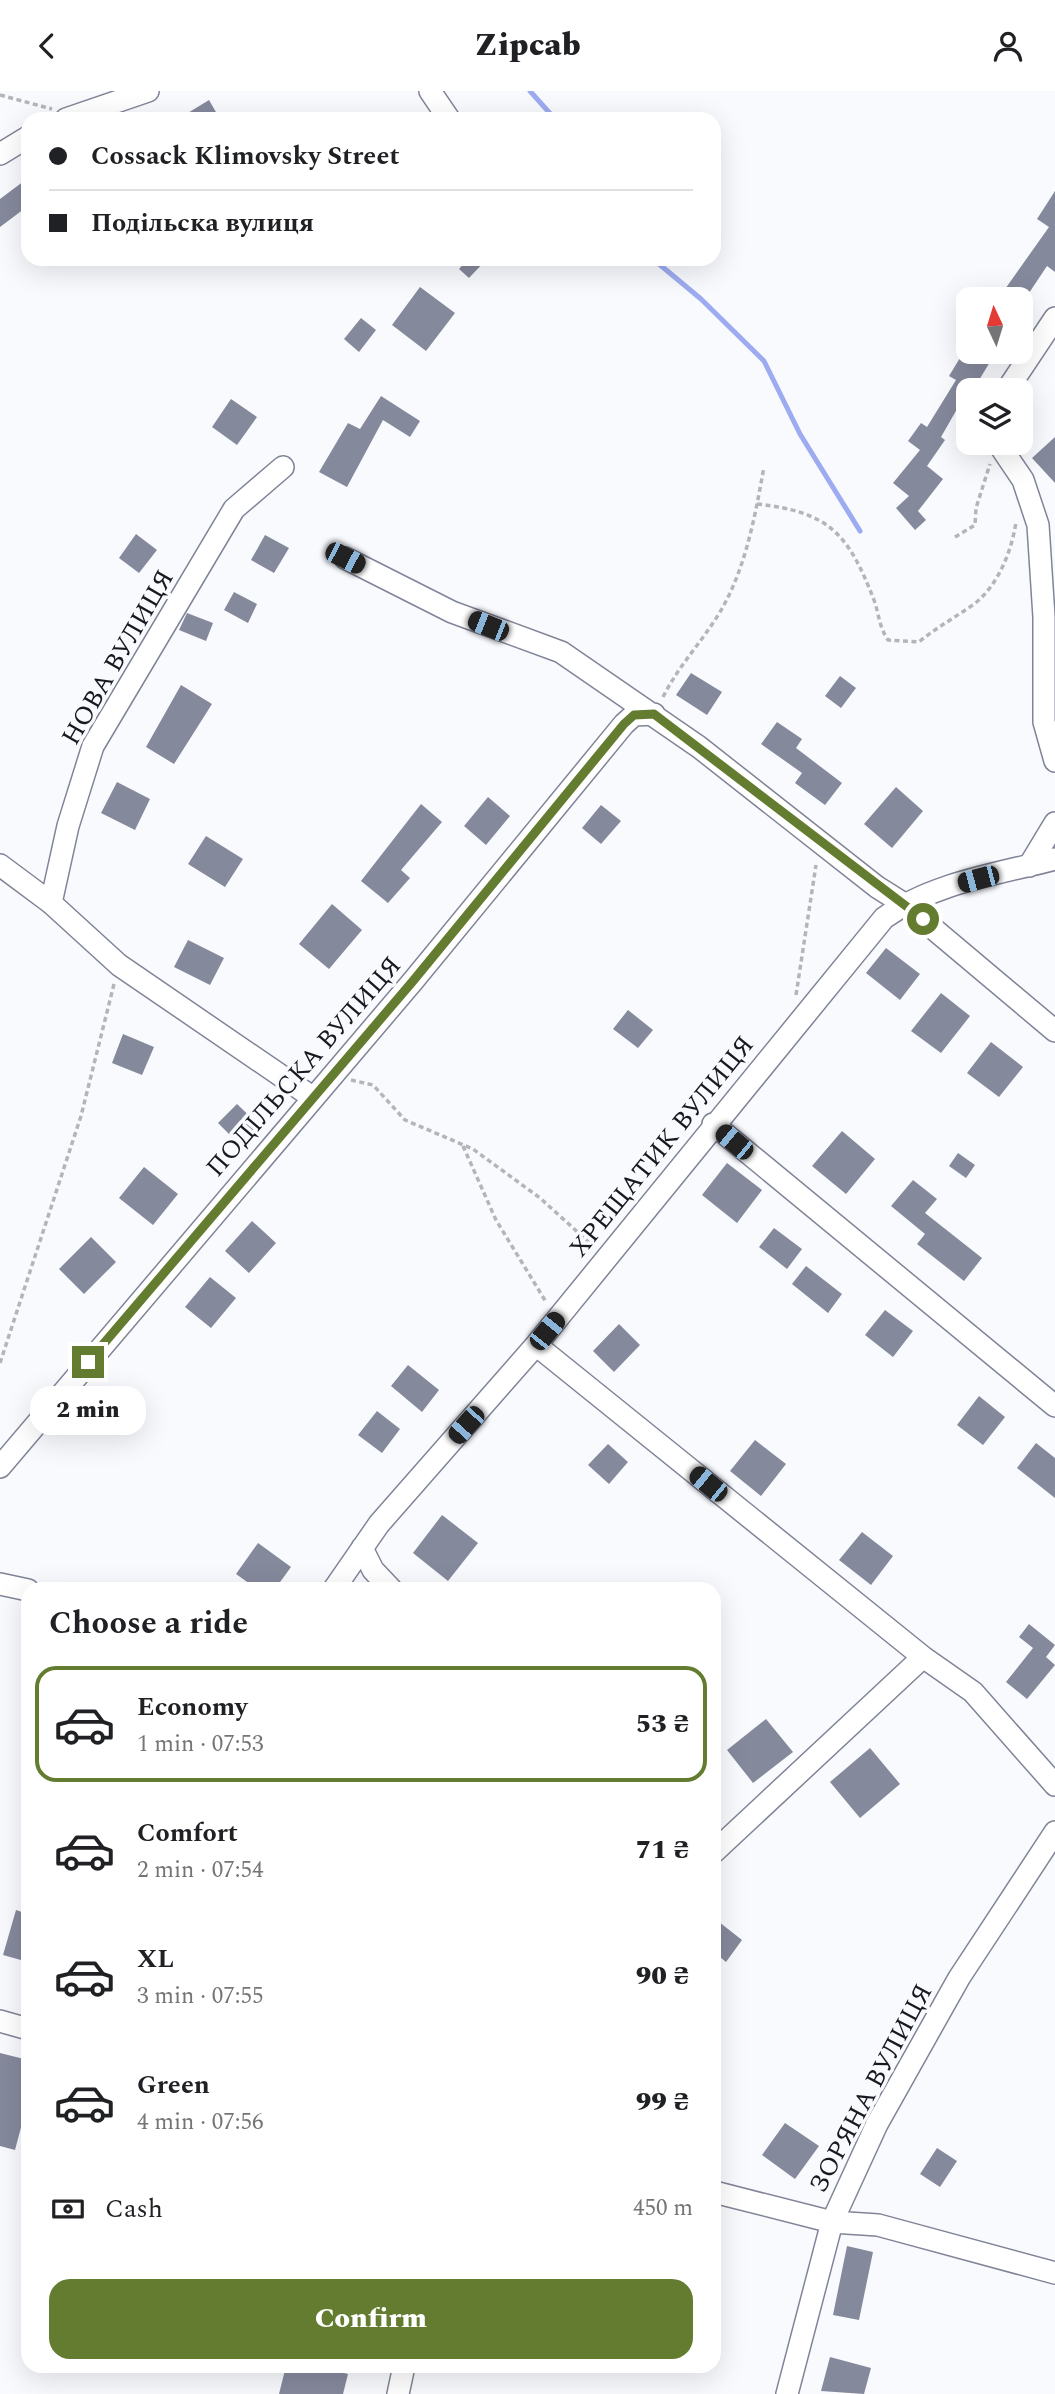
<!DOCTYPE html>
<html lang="en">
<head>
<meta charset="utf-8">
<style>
	:root { --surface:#fff; --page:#f2f2f2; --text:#202124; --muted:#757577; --line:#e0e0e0; --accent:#637c2f }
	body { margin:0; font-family:Spectral,serif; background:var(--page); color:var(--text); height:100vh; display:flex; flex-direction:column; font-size:26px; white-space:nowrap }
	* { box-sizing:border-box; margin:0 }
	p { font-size:23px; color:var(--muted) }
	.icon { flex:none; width:38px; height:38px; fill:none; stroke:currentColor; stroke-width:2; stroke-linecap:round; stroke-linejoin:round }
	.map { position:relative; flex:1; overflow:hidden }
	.sheet { position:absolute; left:21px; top:1491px; width:700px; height:791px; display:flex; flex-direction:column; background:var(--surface); border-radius:21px; box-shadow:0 7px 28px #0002 }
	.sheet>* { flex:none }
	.banner { position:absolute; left:21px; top:21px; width:700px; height:154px; border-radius:21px; box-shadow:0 7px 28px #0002; display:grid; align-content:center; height:154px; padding:0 28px; background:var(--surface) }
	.needle { width:46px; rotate:356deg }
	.buttons { position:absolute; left:956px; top:196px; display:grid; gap:14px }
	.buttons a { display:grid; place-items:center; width:77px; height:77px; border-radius:14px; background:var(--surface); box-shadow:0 7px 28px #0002; font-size:35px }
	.end { position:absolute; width:32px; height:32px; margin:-16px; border:9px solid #637c2f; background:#fff; box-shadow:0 0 0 4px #fff }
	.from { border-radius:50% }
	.bubble { position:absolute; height:49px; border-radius:21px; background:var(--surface); box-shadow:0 7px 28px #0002; font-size:23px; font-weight:800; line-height:49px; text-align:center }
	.car { position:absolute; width:21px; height:42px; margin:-21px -10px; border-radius:9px; box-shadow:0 0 5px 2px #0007; background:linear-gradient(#222 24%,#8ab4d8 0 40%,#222 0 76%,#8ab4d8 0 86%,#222 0) }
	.banner b { display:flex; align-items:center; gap:24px; height:66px; font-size:26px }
	.banner b+b { border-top:2px solid var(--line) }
	.banner i { width:18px; height:18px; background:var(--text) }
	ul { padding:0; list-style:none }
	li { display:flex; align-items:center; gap:21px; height:116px; margin:0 14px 10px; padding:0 14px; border:4px solid transparent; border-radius:21px }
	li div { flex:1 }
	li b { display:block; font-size:26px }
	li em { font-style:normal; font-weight:800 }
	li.on { border-color:var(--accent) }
	li>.icon { width:63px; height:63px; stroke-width:1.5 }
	h2 { padding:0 28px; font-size:32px; line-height:84px }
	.pay { display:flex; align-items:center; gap:18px; height:77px; padding:0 28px; font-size:26px }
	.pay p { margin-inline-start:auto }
	.action { display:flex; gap:14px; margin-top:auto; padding:14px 28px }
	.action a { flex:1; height:80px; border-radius:21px; background:var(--accent); color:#fff; font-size:28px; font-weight:800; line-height:80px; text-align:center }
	header { display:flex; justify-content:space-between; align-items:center; height:91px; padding:0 28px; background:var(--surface); font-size:32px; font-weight:800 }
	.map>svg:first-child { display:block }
</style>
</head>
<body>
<header><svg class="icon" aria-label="back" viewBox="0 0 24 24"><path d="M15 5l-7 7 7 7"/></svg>Zipcab<svg class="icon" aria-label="person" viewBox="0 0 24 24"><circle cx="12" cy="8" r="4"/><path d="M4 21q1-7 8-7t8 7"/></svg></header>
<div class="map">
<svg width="1055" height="2303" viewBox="0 0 1055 2303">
	<rect width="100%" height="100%" fill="#f9fafe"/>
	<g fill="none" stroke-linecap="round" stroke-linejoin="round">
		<path stroke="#9dabf0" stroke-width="5" d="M530 0 555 28
			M653 168 701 208 764 270 800 343 860 440"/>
	</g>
	<path fill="#85899c" d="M209 9 220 28H178Z
		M28 87V115L0 136V108Z
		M1055 100V181L1047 175 1025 208H998L1049 136 1037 128Z
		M468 168H487L469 187 459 178Z
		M420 196 455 222 426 260 392 234Z
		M361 227 376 239 359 261 344 248Z
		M966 257 968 261 990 271 973 299H968L941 346 945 349 927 375 943 388 918 420 926 429 915 439 896 417 909 405 893 392 920 359 908 350 921 332 927 336 956 289 949 285Z
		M381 305 420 330 410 346 383 329 347 396 319 381 348 332 360 338Z
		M231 308 257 326 237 354 212 336Z
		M1055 346V392L1032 367Z
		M136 443 157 459 139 482 119 467Z
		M265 444 289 457 274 482 251 469Z
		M234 501 257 513 248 532 224 519Z
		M187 522 213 532 206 550 179 539Z
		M691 582 722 601 707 624 676 604Z
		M840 585 856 597 841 617 825 605Z
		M181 594 212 613 174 673 146 656Z
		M777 631 802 648 796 657 842 692 825 714 795 692 802 682 761 653Z
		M117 691 150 708 135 739 101 722Z
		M896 696 923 720 892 757 864 733Z
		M488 706 510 725 486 754 464 735Z
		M421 713 442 731 401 779 410 787 388 812 361 790Z
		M601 714 621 730 601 753 582 737Z
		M206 745 243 768 225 796 188 773Z
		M332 813 362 839 329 878 299 853Z
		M188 849 224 867 210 894 174 876Z
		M886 857 920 883 900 909 866 882Z
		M941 902 970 925 941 962 911 940Z
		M628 919 653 939 638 957 613 938Z
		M123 943 154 956 142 984 112 972Z
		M991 951 1023 976 999 1006 967 982Z
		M237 1013 259 1034 239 1053 218 1032Z
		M842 1040 875 1068 846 1103 812 1075Z
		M958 1062 975 1074 966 1087 949 1075Z
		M727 1072 762 1099 737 1132 702 1104Z
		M144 1076 178 1103 153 1134 119 1107Z
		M913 1089 937 1108 925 1122 982 1167 964 1190 917 1153 925 1143 891 1115Z
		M252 1130 276 1152 249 1182 225 1160Z
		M774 1137 802 1158 787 1178 759 1156Z
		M91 1146 116 1171 84 1203 59 1178Z
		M806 1175 842 1203 828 1222 792 1193Z
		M210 1186 236 1207 211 1237 185 1216Z
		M885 1219 913 1240 893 1266 865 1244Z
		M619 1233 640 1254 614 1281 593 1260Z
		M408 1274 439 1299 422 1321 391 1295Z
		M979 1305 1005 1326 983 1354 957 1334Z
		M377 1320 400 1338 382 1362 358 1344Z
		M755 1349 786 1373 761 1405 730 1380Z
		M1036 1352 1055 1367V1407L1017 1377Z
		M608 1353 628 1371 609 1393 588 1374Z
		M442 1424 478 1452 448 1490 413 1462Z
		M862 1441 893 1465 871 1494 839 1469Z
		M258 1452 291 1476 275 1498H257L236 1483Z
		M1029 1533 1055 1554 1046 1566 1055 1574 1027 1608 1006 1591 1033 1557 1019 1546Z
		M766 1628 793 1661 753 1692 727 1659Z
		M870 1657 900 1693 860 1727 830 1691Z
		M16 1819 28 1823V1871L3 1864Z
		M714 1827 742 1849 726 1871 714 1861Z
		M0 1962 28 1969V2010L15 2059 0 2055Z
		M785 2032 819 2055 795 2088 762 2064Z
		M937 2057 957 2070 940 2096 920 2083Z
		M847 2155 873 2161 859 2229 833 2224Z
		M830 2266 871 2277 864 2303 821 2300Z
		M286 2275H317L348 2283 343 2303H279Z"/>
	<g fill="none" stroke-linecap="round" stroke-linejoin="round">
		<defs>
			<path id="minor" d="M430 0 449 28
				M66 28 148 0
				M0 63 28 46
				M1007 299 1055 227
				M998 352 1023 389 1038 434 1044 526V631L1055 670
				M345 467 452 521 561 561 699 656 877 796 904 813 1055 940
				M0 774 51 812 119 874 312 1006
				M1029 775 1055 732
				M51 812 68 735 93 655 234 418 283 376
				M713 1033 1055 1315
				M536 1254 923 1566 973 1601 1055 1694
				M0 1376 413 890 624 633 634 624 654 623
				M362 1457 373 1479 391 1498
				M0 1493 28 1499
				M334 1498 379 1433 536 1254 884 827C932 792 998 783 1055 768
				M714 1761 923 1566
				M0 1930 28 1938
				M714 2101 832 2131 878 2134 1055 2182
				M398 2303 404 2275
				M787 2303 832 2131 877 2033 959 1887 1055 1741"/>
		</defs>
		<use href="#minor" stroke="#808497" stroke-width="24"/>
		<path stroke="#b4b5ba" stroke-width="3.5" stroke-dasharray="5 3.5" stroke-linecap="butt" d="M0 4 52 18
			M757 413C829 421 848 442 874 509 879 523 879 536 888 549L919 551C937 536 956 526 974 513 998 495 1012 459 1016 431
			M955 446 975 434 976 417 990 373
			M663 606C679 574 702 551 720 521 746 477 755 425 764 376
			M796 904 816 774
			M351 989 373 994 405 1029 473 1058 540 1107 592 1154
			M463 1055 496 1129 546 1211
			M0 1272 81 1025 114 893"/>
		<use href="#minor" stroke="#fff" stroke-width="21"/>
	</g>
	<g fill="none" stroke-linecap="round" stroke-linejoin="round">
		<path stroke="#637c2f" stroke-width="9" d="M88 1271 413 890 624 633 634 624 654 623 923 828"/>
	</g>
	<g text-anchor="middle" stroke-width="7" stroke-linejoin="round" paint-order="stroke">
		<g font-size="26" fill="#171920" stroke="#f9fafe">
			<text transform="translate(117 566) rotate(-60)" y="9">НОВА ВУЛИЦЯ</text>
			<text transform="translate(303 975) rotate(-49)" y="9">ПОДІЛЬСКА ВУЛИЦЯ</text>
			<text transform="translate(661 1055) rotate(-51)" y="9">ХРЕЩАТИК ВУЛИЦЯ</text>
			<text transform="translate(870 1997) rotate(-62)" y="9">ЗОРЯНА ВУЛИЦЯ</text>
		</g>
	</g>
</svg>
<div class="buttons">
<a><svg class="needle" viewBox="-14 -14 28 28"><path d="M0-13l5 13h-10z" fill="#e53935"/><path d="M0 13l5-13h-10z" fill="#757577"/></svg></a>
<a><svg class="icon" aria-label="layers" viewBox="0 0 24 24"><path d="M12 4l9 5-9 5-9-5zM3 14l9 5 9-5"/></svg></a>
</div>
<i class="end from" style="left:923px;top:828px"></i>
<i class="end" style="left:88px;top:1271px"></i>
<div class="bubble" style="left:30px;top:1295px;width:116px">2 min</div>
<i class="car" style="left:345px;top:467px;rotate:117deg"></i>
<i class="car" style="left:488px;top:535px;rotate:292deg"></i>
<i class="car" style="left:978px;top:788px;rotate:255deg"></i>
<i class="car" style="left:734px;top:1051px;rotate:310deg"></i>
<i class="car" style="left:547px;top:1240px;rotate:39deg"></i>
<i class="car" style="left:466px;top:1334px;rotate:222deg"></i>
<i class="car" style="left:708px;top:1393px;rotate:309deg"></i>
<div class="banner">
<b><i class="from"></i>Cossack Klimovsky Street</b>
<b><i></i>Подільска вулиця</b>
</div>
<section class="sheet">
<h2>Choose a ride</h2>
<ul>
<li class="on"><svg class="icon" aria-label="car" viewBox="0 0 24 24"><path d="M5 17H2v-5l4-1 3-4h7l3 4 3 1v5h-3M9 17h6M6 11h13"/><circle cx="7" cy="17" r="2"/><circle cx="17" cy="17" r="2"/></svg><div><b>Economy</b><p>1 min · 07:53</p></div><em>53 ₴</em></li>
<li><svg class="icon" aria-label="car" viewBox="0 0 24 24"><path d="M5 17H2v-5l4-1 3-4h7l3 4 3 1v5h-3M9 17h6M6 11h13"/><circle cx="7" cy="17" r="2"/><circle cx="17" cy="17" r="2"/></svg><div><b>Comfort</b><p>2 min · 07:54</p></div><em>71 ₴</em></li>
<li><svg class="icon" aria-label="car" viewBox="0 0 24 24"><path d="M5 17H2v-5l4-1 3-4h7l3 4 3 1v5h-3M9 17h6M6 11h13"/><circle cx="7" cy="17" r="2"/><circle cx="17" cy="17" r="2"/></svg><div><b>XL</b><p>3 min · 07:55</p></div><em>90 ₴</em></li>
<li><svg class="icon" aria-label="car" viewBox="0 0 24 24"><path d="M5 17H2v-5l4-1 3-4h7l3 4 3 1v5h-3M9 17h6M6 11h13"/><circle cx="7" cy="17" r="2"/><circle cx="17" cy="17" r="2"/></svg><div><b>Green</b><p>4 min · 07:56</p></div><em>99 ₴</em></li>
</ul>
<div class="pay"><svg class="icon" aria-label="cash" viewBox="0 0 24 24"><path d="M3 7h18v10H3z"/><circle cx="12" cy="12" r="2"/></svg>Cash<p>450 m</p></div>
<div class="action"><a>Confirm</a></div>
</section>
</div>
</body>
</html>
